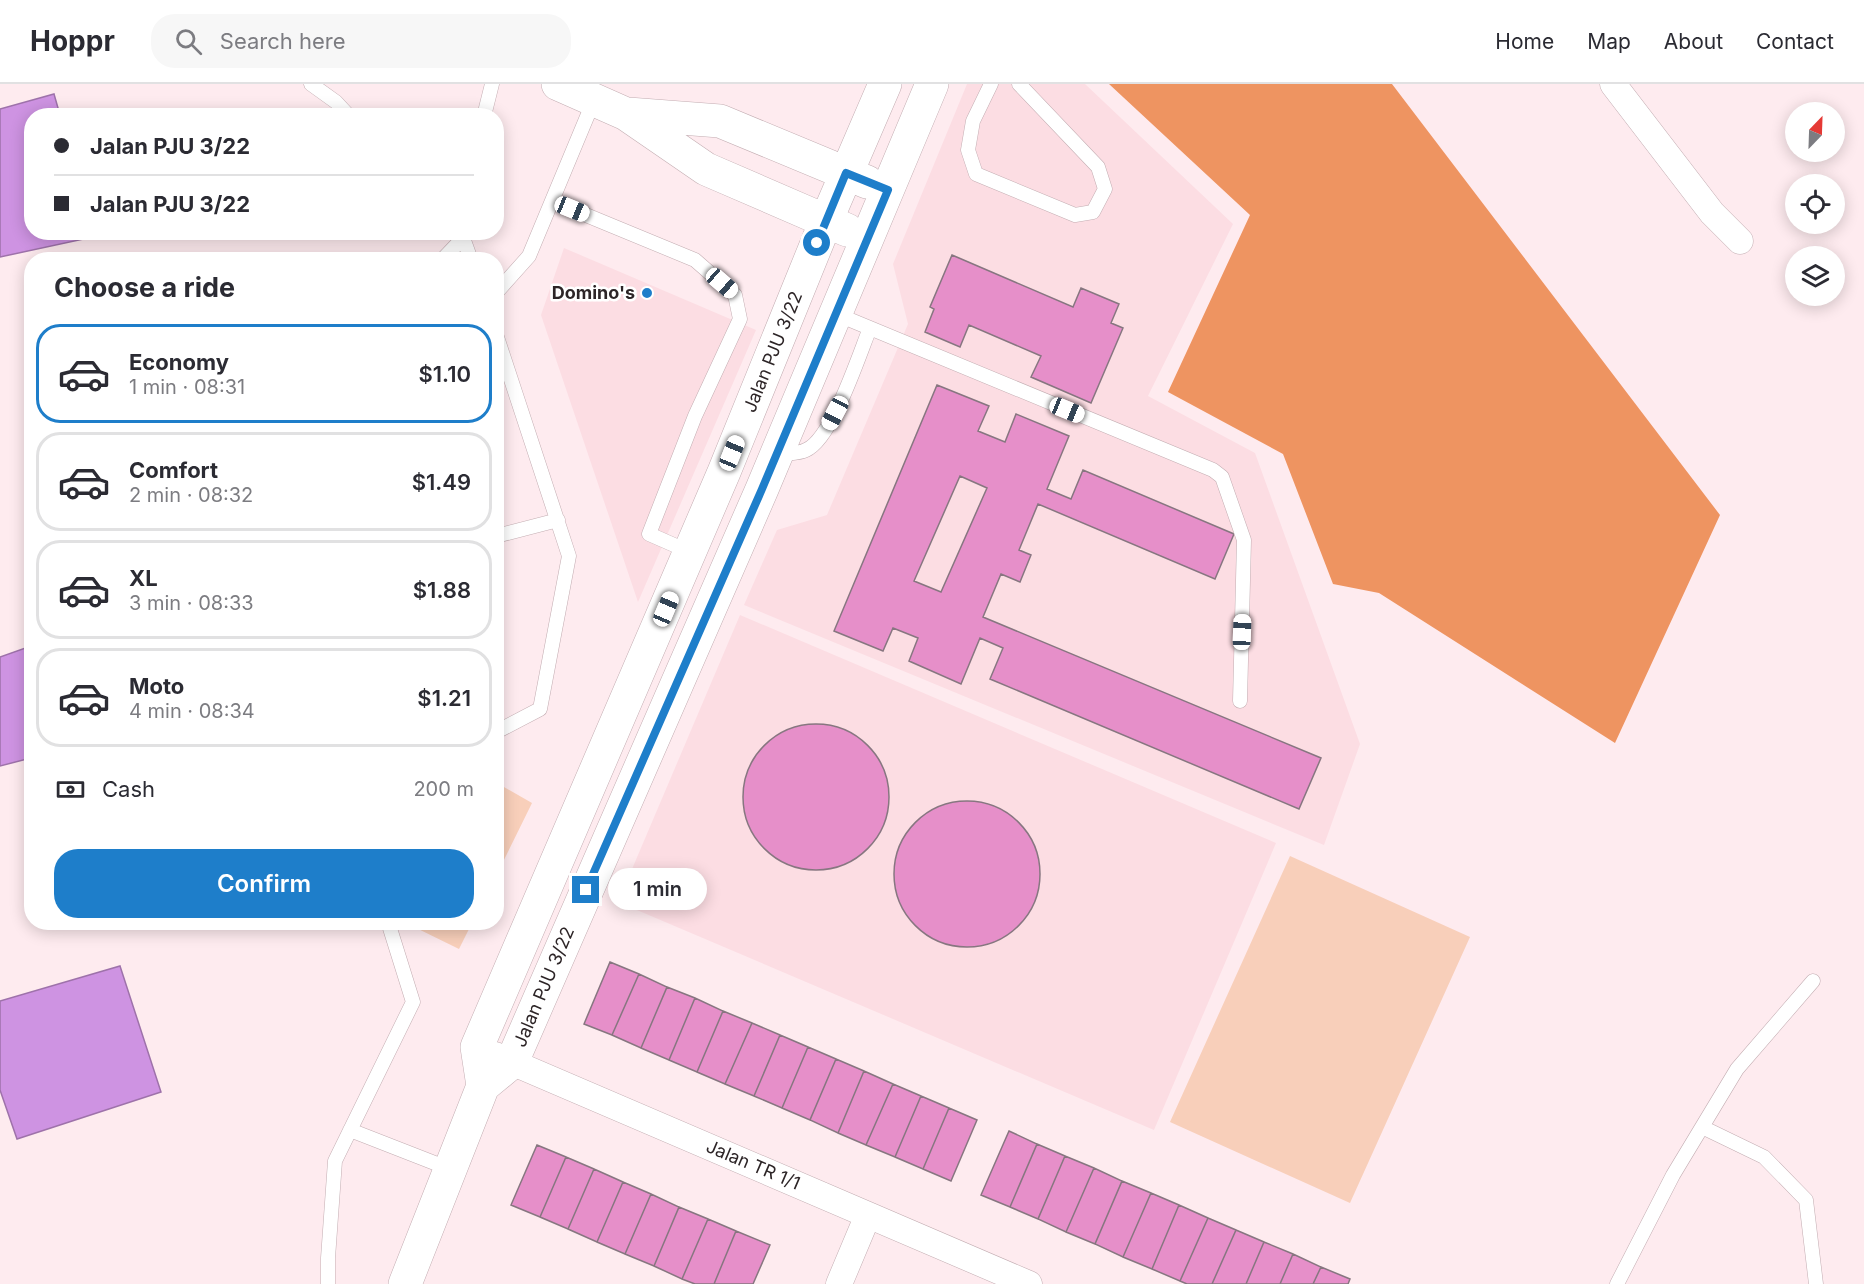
<!DOCTYPE html>
<html lang="en">
<head>
<meta charset="utf-8">
<style>
	:root { --surface:#fff; --page:#f7f7f7; --text:#2b2b33; --muted:#7c7c81; --line:#e1e1e2; --accent:#1e7eca }
	body { margin:0; font-family:Inter,sans-serif; background:var(--page); color:var(--text); height:100vh; display:flex; flex-direction:column; font-size:22px; white-space:nowrap }
	* { box-sizing:border-box; margin:0 }
	p { font-size:20px; color:var(--muted) }
	.icon { flex:none; width:33px; height:33px; fill:none; stroke:currentColor; stroke-width:2; stroke-linecap:round; stroke-linejoin:round }
	.map { position:relative; flex:1; overflow:hidden }
	.details { position:absolute; left:24px; top:168px; width:480px; height:678px; display:flex; flex-direction:column; background:var(--surface); border-radius:24px; box-shadow:0 3px 15px #0003 }
	.details>* { flex:none }
	.guide { position:absolute; left:24px; top:24px; width:480px; height:132px; border-radius:24px; box-shadow:0 3px 15px #0003; display:grid; align-content:center; height:132px; padding:0 30px; background:var(--surface) }
	.needle { width:39px; rotate:23deg }
	.controls { position:absolute; left:1785px; top:18px; display:grid; gap:12px }
	.controls a { display:grid; place-items:center; width:60px; height:60px; border-radius:50%; background:var(--surface); box-shadow:0 3px 15px #0003; font-size:30px }
	.end { position:absolute; width:27px; height:27px; margin:-14px; border:8px solid #1e7eca; background:#fff; box-shadow:0 0 0 3px #fff }
	.from { border-radius:50% }
	.bubble { position:absolute; height:42px; border-radius:21px; background:var(--surface); box-shadow:0 3px 15px #0003; font-size:20px; font-weight:600; line-height:42px; text-align:center }
	.car { position:absolute; width:18px; height:36px; margin:-18px -9px; border-radius:8px; box-shadow:0 0 4px 2px #0007; background:linear-gradient(#fff 24%,#345 0 40%,#fff 0 76%,#345 0 86%,#fff 0) }
	.guide b { display:flex; align-items:center; gap:21px; height:57px; font-size:22px }
	.guide b+b { border-top:2px solid var(--line) }
	.guide i { width:15px; height:15px; background:var(--text) }
	ul { padding:0; list-style:none }
	li { display:flex; align-items:center; gap:18px; height:99px; margin:0 12px 9px; padding:0 18px; border:3px solid var(--line); border-radius:24px }
	li div { flex:1 }
	li b { display:block; font-size:22px }
	li em { font-style:normal; font-weight:600 }
	li.active { border-color:var(--accent) }
	li>.icon { width:54px; height:54px; stroke-width:1.5 }
	h2 { padding:0 30px; font-size:27px; line-height:72px }
	.pay { display:flex; align-items:center; gap:15px; height:66px; padding:0 30px; font-size:22px }
	.pay p { margin-inline-start:auto }
	.button { display:flex; gap:12px; margin-top:auto; padding:12px 30px }
	.button a { flex:1; height:69px; border-radius:24px; background:var(--accent); color:#fff; font-size:24px; font-weight:600; line-height:69px; text-align:center }
	header { display:flex; align-items:center; gap:36px; box-sizing:border-box; height:84px; padding:0 30px; background:var(--surface); border-bottom:2px solid var(--line) }
	header strong { font-size:28px }
	nav { display:flex; gap:33px; margin-inline-start:auto; font-size:21px }
	.search { width:420px; height:54px; background:var(--page); display:flex; align-items:center; gap:15px; box-sizing:border-box; padding:0 21px; border-radius:24px; color:var(--muted); font-size:22px }
	.map>svg:first-child { display:block }
</style>
</head>
<body>
<header>
<strong>Hoppr</strong>
<div class="search"><svg class="icon" aria-label="search" viewBox="0 0 24 24"><circle cx="10" cy="10" r="6"/><path d="M15 15l6 6"/></svg>Search here</div>
<nav><a>Home</a><a>Map</a><a>About</a><a>Contact</a></nav>
</header>
<div class="map">
<svg width="1864" height="1200" viewBox="0 0 1864 1200">
	<rect width="100%" height="100%" fill="#feebef"/>
	<path fill="#fcdde3" d="M967 0H1085L1233 140 1148 312 1255 369 1360 660 1324 761 744 521 777 446 827 431 908 240 893 180Z
		M564 164 756 246 638 518 541 231Z
		M740 531 1276 759 1154 1046 618 818Z"/>
	<path fill="#f8cfba" d="M497 699 532 719 497 790Z
		M1290 772 1470 853 1350 1119 1170 1038Z
		M406 839H472L459 865Z"/>
	<path fill="#ee9461" d="M1109 0H1392L1720 431 1615 659 1379 509 1333 500 1283 370 1168 308 1250 131Z"/>
	<path fill="#ce93e2" stroke="#9e72aa" stroke-width="1.5" d="M54 10 60 31 32 32V148L92 149 93 153 0 173V25Z
		M31 562V674L0 682V573Z
		M120 882 161 1008 17 1055 0 1006V917Z"/>
	<path fill="#e68fc9" stroke="#877680" stroke-width="1.5" fill-rule="evenodd" d="M952 171 1073 223 1081 204 1119 220 1111 239 1123 244 1091 319 1031 293 1041 272 969 241 960 263 925 248 934 225 930 223Z
		M937 301 989 322 978 347 1005 358 1016 330 1069 352 1047 405 1071 415 1083 386 1234 450 1215 495 1038 420 1019 466 1031 471 1020 498 1001 490 983 533 1321 674 1299 725 990 595 1003 564 980 554 961 600 909 577 918 554 893 544 883 567 834 547ZM960 392 987 404 941 508 914 497Z
		M743 713a73 73 0 1 1 146 0a73 73 0 1 1-146 0Z
		M894 790a73 73 0 1 1 146 0a73 73 0 1 1-146 0Z
		M610 878 639 890 612 951 584 940Z
		M639 890 667 903 641 964 612 951Z
		M667 903 695 914 669 976 641 964Z
		M695 914 723 927 697 988 669 976Z
		M723 927 752 939 725 1000 697 988Z
		M752 939 780 951 754 1012 725 1000Z
		M780 951 808 963 782 1024 754 1012Z
		M808 963 836 975 810 1036 782 1024Z
		M836 975 864 987 838 1049 810 1036Z
		M864 987 893 1000 866 1061 838 1049Z
		M893 1000 921 1012 895 1073 866 1061Z
		M921 1012 949 1024 923 1085 895 1073Z
		M949 1024 977 1036 951 1097 923 1085Z
		M1009 1047 1037 1060 1010 1123 981 1111Z
		M1037 1060 1065 1072 1038 1135 1010 1123Z
		M537 1061 566 1073 540 1133 511 1121Z
		M1065 1072 1094 1084 1066 1148 1038 1135Z
		M566 1073 594 1085 568 1145 540 1133Z
		M1094 1084 1122 1097 1095 1160 1066 1148Z
		M594 1085 623 1098 597 1158 568 1145Z
		M1122 1097 1151 1109 1123 1173 1095 1160Z
		M623 1098 651 1110 625 1170 597 1158Z
		M1151 1109 1179 1121 1152 1185 1123 1173Z
		M651 1110 679 1123 654 1182 625 1170Z
		M1179 1121 1208 1134 1180 1197 1152 1185Z
		M679 1123 708 1135 682 1195 654 1182Z
		M1208 1134 1236 1146 1212 1200H1187L1180 1197Z
		M708 1135 736 1147 714 1200H695L682 1195Z
		M1236 1146 1264 1158 1246 1200H1212Z
		M736 1147 770 1161 753 1200H714Z
		M1264 1158 1293 1170 1280 1200H1246Z
		M1293 1170 1321 1183 1313 1200H1280Z
		M1321 1183 1350 1195 1348 1200H1313Z"/>
	<g fill="none" stroke-linecap="round" stroke-linejoin="round">
		<defs>
			<path id="service" d="M311 0 336 18 349 32
				M991 0 973 37 968 66 976 90 1075 131 1093 128 1105 105 1098 83 1019 0
				M484 32 492 0
				M552 117 695 176 735 211 740 235 695 332 649 450 690 468
				M461 148 471 176
				M442 176 463 154
				M496 209 529 172 594 16
				M836 230 1213 386 1222 393 1244 456 1240 617
				M496 250 569 472 540 625 496 648
				M778 371C787 369 798 370 806 366 832 355 859 271 870 244
				M496 452 558 436
				M1702 1043 1764 1073 1806 1116 1816 1200
				M350 1046 450 1085
				M328 1200V1174L335 1077 413 918 388 838
				M1617 1200 1673 1091 1737 985 1813 897"/>
			<path id="minor" d="M1613 0 1712 129 1740 157
				M495 971 1029 1200
				M839 1200 868 1131"/>
			<path id="tertiary" d="M558 0 626 30 706 85 847 146
				M628 30 720 37 867 98
				M483 1002 477 963 724 388 826 137 885 0
				M405 1200 483 1002 512 978 762 405 932 0"/>
		</defs>
		<use href="#service" stroke="#c3adb2" stroke-width="15"/>
		<use href="#minor" stroke="#c3adb2" stroke-width="27"/>
		<use href="#tertiary" stroke="#c3adb2" stroke-width="34"/>
		<use href="#service" stroke="#fff" stroke-width="14"/>
		<use href="#minor" stroke="#fff" stroke-width="26"/>
		<use href="#tertiary" stroke="#fff" stroke-width="33"/>
	</g>
	<g fill="none" stroke-linecap="round" stroke-linejoin="round">
		<path stroke="#1e7eca" stroke-width="8" d="M586 806 762 405 888 106 846 89 817 159"/>
	</g>
	<circle fill="#1e7eca" stroke="#fff" stroke-width="2" cx="647" cy="209" r="6"/>
	<g text-anchor="middle" stroke-width="5" stroke-linejoin="round" paint-order="stroke">
		<g font-size="18" font-weight="bold" fill="#2d2527" stroke="#fff" text-anchor="end">
			<text x="635" y="215">Domino's</text>
		</g>
		<g font-size="18" fill="#2d2527" stroke="#fff">
			<text transform="translate(773 268) rotate(-68)" y="6">Jalan PJU 3/22</text>
			<text transform="translate(544 903) rotate(-67)" y="6">Jalan PJU 3/22</text>
			<text transform="translate(753 1081) rotate(23)" y="6">Jalan TR 1/1</text>
		</g>
	</g>
</svg>
<div class="controls">
<a><svg class="needle" viewBox="-14 -14 28 28"><path d="M0-13l5 13h-10z" fill="#e53935"/><path d="M0 13l5-13h-10z" fill="#7c7c81"/></svg></a>
<a><svg class="icon" aria-label="locate" viewBox="0 0 24 24"><circle cx="12" cy="12" r="6"/><path d="M12 2v4M12 18v4M2 12h4M18 12h4"/></svg></a>
<a><svg class="icon" aria-label="layers" viewBox="0 0 24 24"><path d="M12 4l9 5-9 5-9-5zM3 14l9 5 9-5"/></svg></a>
</div>
<i class="end from" style="left:817px;top:159px"></i>
<i class="end" style="left:586px;top:806px"></i>
<div class="bubble" style="left:608px;top:784px;width:99px">1 min</div>
<i class="car" style="left:572px;top:125px;rotate:112deg"></i>
<i class="car" style="left:722px;top:199px;rotate:131deg"></i>
<i class="car" style="left:1067px;top:326px;rotate:112deg"></i>
<i class="car" style="left:835px;top:329px;rotate:208deg"></i>
<i class="car" style="left:732px;top:369px;rotate:22deg"></i>
<i class="car" style="left:666px;top:525px;rotate:23deg"></i>
<i class="car" style="left:1242px;top:548px;rotate:2deg"></i>
<div class="guide">
<b><i class="from"></i>Jalan PJU 3/22</b>
<b><i></i>Jalan PJU 3/22</b>
</div>
<section class="details">
<h2>Choose a ride</h2>
<ul>
<li class="active"><svg class="icon" aria-label="car" viewBox="0 0 24 24"><path d="M5 17H2v-5l4-1 3-4h7l3 4 3 1v5h-3M9 17h6M6 11h13"/><circle cx="7" cy="17" r="2"/><circle cx="17" cy="17" r="2"/></svg><div><b>Economy</b><p>1 min · 08:31</p></div><em>$1.10</em></li>
<li><svg class="icon" aria-label="car" viewBox="0 0 24 24"><path d="M5 17H2v-5l4-1 3-4h7l3 4 3 1v5h-3M9 17h6M6 11h13"/><circle cx="7" cy="17" r="2"/><circle cx="17" cy="17" r="2"/></svg><div><b>Comfort</b><p>2 min · 08:32</p></div><em>$1.49</em></li>
<li><svg class="icon" aria-label="car" viewBox="0 0 24 24"><path d="M5 17H2v-5l4-1 3-4h7l3 4 3 1v5h-3M9 17h6M6 11h13"/><circle cx="7" cy="17" r="2"/><circle cx="17" cy="17" r="2"/></svg><div><b>XL</b><p>3 min · 08:33</p></div><em>$1.88</em></li>
<li><svg class="icon" aria-label="car" viewBox="0 0 24 24"><path d="M5 17H2v-5l4-1 3-4h7l3 4 3 1v5h-3M9 17h6M6 11h13"/><circle cx="7" cy="17" r="2"/><circle cx="17" cy="17" r="2"/></svg><div><b>Moto</b><p>4 min · 08:34</p></div><em>$1.21</em></li>
</ul>
<div class="pay"><svg class="icon" aria-label="cash" viewBox="0 0 24 24"><path d="M3 7h18v10H3z"/><circle cx="12" cy="12" r="2"/></svg>Cash<p>200 m</p></div>
<div class="button"><a>Confirm</a></div>
</section>
</div>
</body>
</html>
